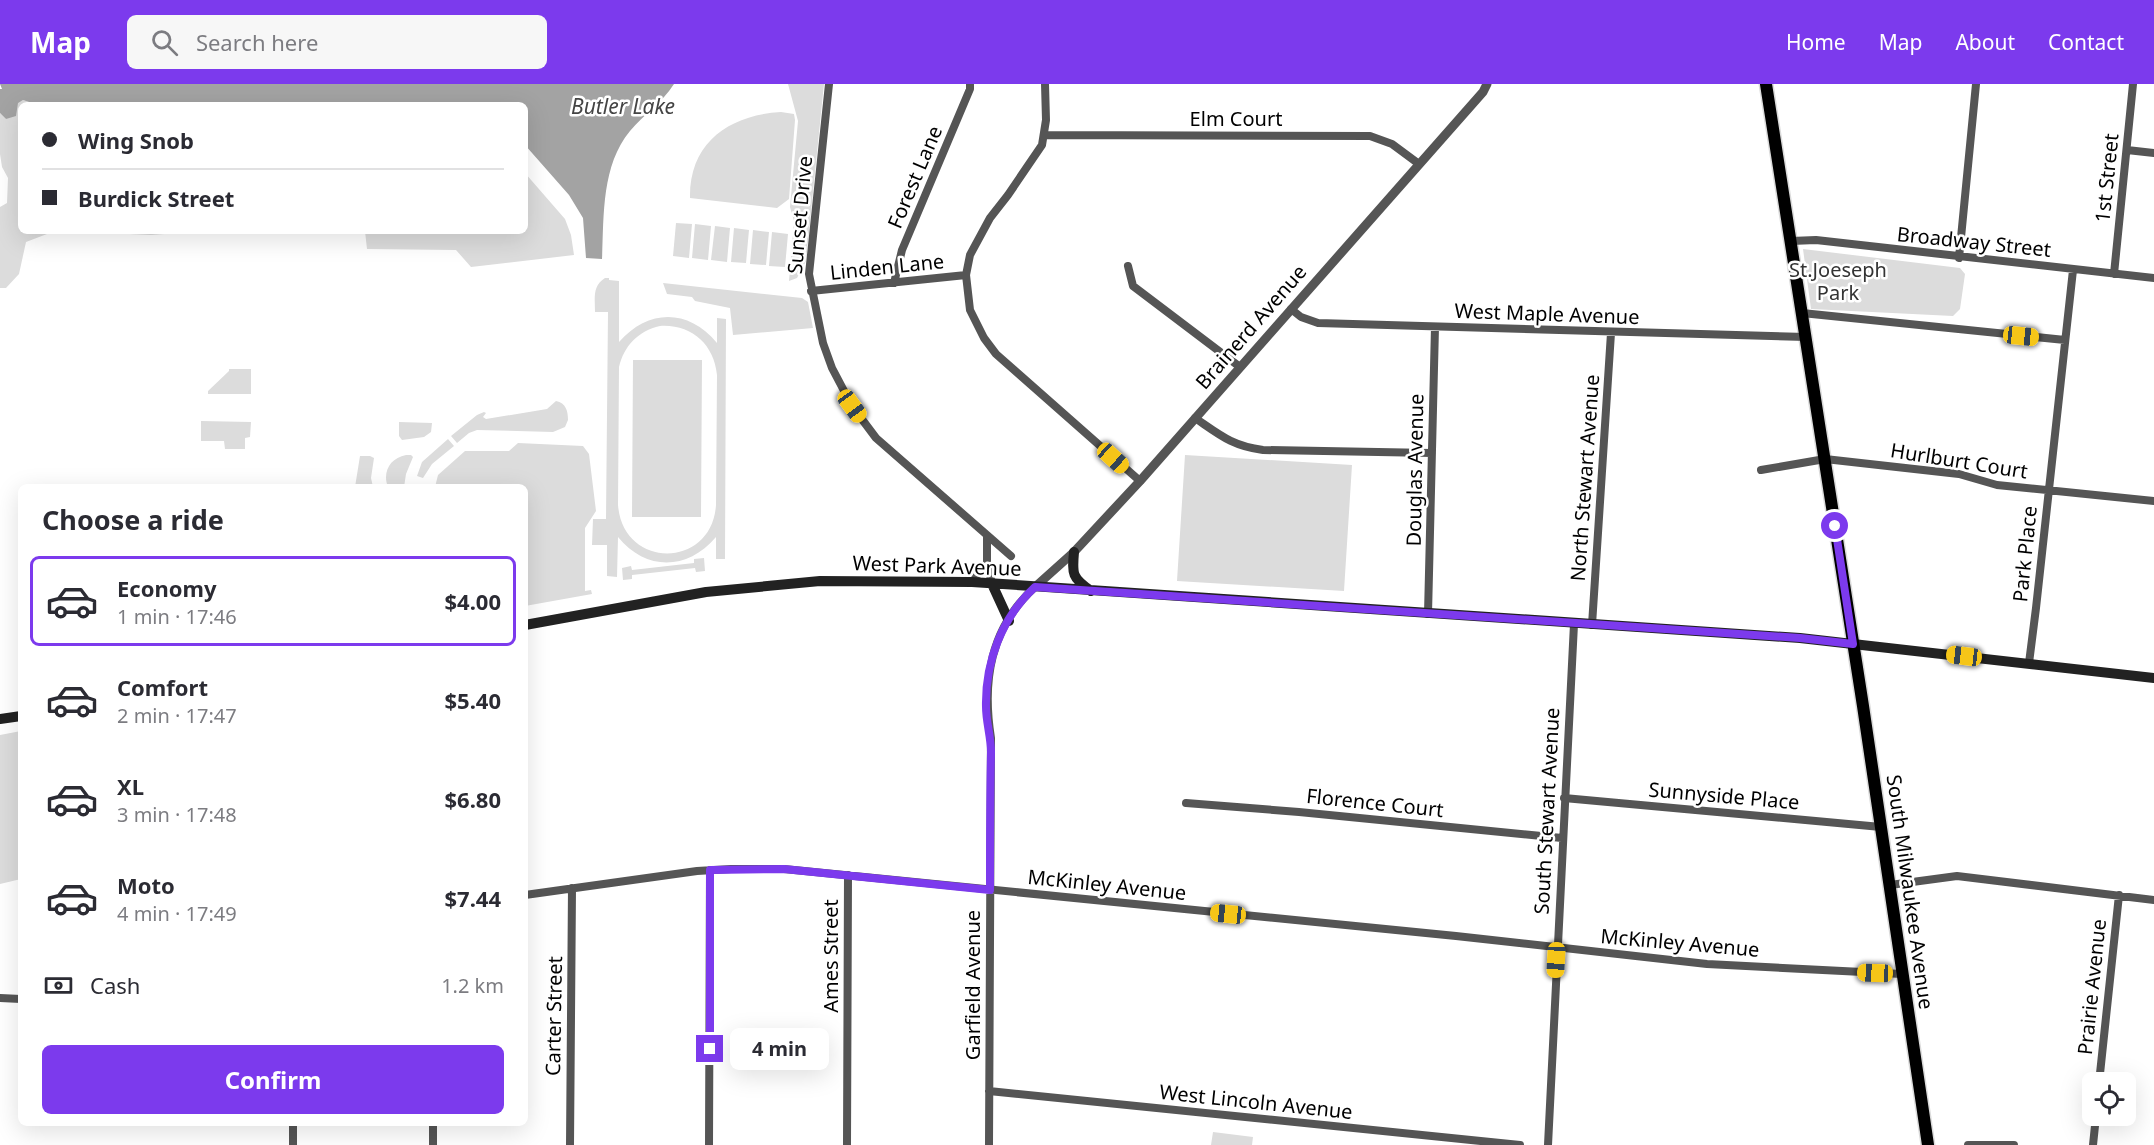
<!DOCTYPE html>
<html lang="en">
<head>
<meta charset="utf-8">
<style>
	:root { --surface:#fff; --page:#f7f7f7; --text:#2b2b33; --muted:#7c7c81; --line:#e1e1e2; --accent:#7c3aed }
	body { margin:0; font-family:"Noto Sans",sans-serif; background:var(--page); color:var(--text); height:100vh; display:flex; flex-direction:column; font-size:22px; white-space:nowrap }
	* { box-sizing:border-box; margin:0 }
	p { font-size:20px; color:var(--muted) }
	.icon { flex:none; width:33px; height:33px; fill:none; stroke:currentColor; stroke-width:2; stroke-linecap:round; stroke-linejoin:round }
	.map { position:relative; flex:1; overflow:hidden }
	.details { position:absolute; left:18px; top:400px; width:510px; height:642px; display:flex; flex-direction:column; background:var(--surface); border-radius:9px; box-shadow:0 6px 24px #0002 }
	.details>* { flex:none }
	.top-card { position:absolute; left:18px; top:18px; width:510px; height:132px; border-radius:9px; box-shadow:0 6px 24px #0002; display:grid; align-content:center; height:132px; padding:0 24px; background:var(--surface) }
	.fabs { position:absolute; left:2082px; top:988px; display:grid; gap:12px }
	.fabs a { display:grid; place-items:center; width:54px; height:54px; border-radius:9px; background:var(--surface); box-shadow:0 6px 24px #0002; font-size:30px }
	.end { position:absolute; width:27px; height:27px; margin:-14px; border:8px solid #7c3aed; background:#fff; box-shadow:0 0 0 3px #fff }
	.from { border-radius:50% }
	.bubble { position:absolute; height:42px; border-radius:9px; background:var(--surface); box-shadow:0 6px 24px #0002; font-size:20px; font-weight:700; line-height:42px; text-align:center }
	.car { position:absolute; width:18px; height:36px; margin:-18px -9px; border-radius:8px; box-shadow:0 0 4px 2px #0007; background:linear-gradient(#f5c518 24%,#345 0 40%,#f5c518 0 76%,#345 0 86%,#f5c518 0) }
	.top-card b { display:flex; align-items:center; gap:21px; height:57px; font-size:22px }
	.top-card b+b { border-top:2px solid var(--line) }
	.top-card i { width:15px; height:15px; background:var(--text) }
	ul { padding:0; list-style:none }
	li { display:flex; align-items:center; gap:18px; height:90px; margin:0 12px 9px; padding:0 12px; border:3px solid transparent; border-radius:9px }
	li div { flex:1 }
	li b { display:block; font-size:22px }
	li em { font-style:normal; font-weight:700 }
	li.selected { border-color:var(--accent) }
	li>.icon { width:54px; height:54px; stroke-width:1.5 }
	h2 { padding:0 24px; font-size:27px; line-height:72px }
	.pay { display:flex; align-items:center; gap:15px; height:66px; padding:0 24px; font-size:22px }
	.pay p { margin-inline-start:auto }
	.button { display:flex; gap:12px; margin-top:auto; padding:12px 24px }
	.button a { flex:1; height:69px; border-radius:9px; background:var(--accent); color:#fff; font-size:24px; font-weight:700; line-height:69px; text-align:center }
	header { display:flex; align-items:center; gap:36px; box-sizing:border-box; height:84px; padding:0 30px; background:var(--accent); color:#fff }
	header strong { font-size:28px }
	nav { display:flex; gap:33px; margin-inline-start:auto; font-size:21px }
	.search { width:420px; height:54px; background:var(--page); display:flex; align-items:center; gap:15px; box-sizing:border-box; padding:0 21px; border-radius:9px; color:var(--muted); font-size:22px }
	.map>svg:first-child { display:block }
</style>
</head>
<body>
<header>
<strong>Map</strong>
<div class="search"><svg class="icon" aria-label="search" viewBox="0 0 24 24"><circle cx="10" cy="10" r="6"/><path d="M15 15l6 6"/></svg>Search here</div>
<nav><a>Home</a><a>Map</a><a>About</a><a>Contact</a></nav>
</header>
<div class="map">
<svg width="2154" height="1061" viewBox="0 0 2154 1061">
	<rect width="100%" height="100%" fill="#fff"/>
	<path fill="#dcdcdc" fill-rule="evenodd" d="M788 0H824L806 177 797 194 789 197 794 137 790 123 798 37Z
		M23 16 38 21H21V147H204L151 151 86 148 47 150 26 158 19 190 6 204H0V123L7 119 8 94 2 83 0 70V29L6 35 18 18Z
		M781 28 794 30 795 36 789 115 777 124 690 114C689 58 730 31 781 28Z
		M525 89 565 135 571 151 574 171 471 183 456 166 367 165 365 147H525Z
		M676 139 692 140 689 174 673 172Z
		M695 140 711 142 708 176 692 174Z
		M715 142 730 144 727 178 711 176Z
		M734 144 749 146 746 179 731 178Z
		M753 146 769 148 766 181 750 180Z
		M772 148 788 150 785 183 769 182Z
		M1803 165 1960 184 1965 190 1960 225 1953 232 1811 225Z
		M605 194H609V196L619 197V258C648 225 688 224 717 259V234L726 235 725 475H716V453C687 487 646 487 618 453L617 493 607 492V461H592L593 435H606L608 228H595C595 215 592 202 605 194ZM660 242C691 240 714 260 717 291L716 421C712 485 623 486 618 421L619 283C624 262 638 247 660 242Z
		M663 199 802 214 808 218 813 244 733 251 730 224 695 217 692 213 667 210Z
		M633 276H702L701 433H632Z
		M229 285H251V310H208V307L229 287Z
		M556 317C566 319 568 327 568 336L565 343 553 348 477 346 469 349 457 359 451 352 477 331 484 328 486 329 483 333 486 335 547 325Z
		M201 337 251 338 250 353 245 354V365H225L224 357H201Z
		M399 338 432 339 431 348 424 353 402 356 399 352Z
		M448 355 454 362 432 380 423 394 417 392 422 378Z
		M518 359 583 362 589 370 596 427 585 444V507L591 506 592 510 525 522V404L435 403 438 391 465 367H509Z
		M406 371H411L413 373 406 390 404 403H388C382 388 390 374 406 371Z
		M1185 371 1352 381 1344 507 1177 497Z
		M360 372H370L374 374 371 394 373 403H355Z
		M704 474 705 487 696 488 695 484 632 491V495L623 496 622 484 631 482 632 486 694 479V475Z
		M21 647V795L0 800V651Z
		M1213 1048 1253 1053 1252 1061H1211Z"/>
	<path fill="#a3a3a3" d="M0 0H674C662 19 644 30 630 47 601 82 604 133 602 175L586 174 583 134 569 111 525 61V21H38L23 16 18 19 16 32 6 35 0 29V5H2Z"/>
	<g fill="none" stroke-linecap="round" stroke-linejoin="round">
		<defs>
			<path id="primary" d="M1766 0 1863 622 1928 1061"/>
		</defs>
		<use href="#primary" stroke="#dbdbdb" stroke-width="15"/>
		<path stroke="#555" stroke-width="8" d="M829 0 809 190 823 259 832 284 852 322 876 354 1011 472
			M1045 0 1046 36 1042 61 1008 111 990 134 970 171 966 191 970 226 984 254 996 270 1140 397
			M1044 51 1370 52 1392 60 1419 80
			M2127 66 2154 69
			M1791 157 1816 156 2154 194
			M1959 174 1976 0
			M1128 182 1133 202 1240 283
			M2114 190 2133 0
			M894 199 902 166 970 5V0
			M811 207 966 191
			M1291 225 1301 233 1318 239 1806 253
			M1802 229 2065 256
			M1195 334C1220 351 1232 362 1263 366L1432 369
			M1761 386 1825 375 1959 390 1997 401 2154 417
			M987 452V479L992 500
			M972 498 987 479
			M1428 530 1435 243
			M1592 541 1611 249
			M2029 579 2036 524 2073 186
			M1564 714 1881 743
			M1186 719 1299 728 1562 754
			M1890 801 1957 792 2154 816
			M525 811 697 787 731 785H784L1456 852 1707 880 1902 890
			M0 914 21 915
			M2099 999 2119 811
			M989 1007 1520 1061
			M293 1061V1040
			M433 1061V1040
			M570 1061 572 804
			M709 1061 710 786
			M847 1061 848 791
			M989 1061 991 654C982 597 990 544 1035 503
			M1548 1061 1574 540
			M1968 1061H2014
			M2093 1061 2096 1032"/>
		<path stroke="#555" stroke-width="9" d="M1035 503 1074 468 1140 397 1483 8 1487 0"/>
		<path stroke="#222" stroke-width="10" d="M1074 468C1072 490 1072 494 1091 507
			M992 500 1009 537
			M525 541 706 508 820 497 972 498 1800 554 2154 594
			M0 635 21 632"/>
		<use href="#primary" stroke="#000" stroke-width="12"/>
	</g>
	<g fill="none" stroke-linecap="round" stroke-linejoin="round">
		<path stroke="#7c3aed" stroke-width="8" d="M710 965V786L784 785 990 806C990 760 990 714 991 668 991 653 986 638 986 623 985 578 1002 533 1035 503L1800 554 1853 560 1835 442"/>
	</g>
	<g text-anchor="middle" stroke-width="5" stroke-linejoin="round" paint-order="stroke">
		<g font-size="20" fill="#000" stroke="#fff">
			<text x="1236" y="42">Elm Court</text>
			<text transform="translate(915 93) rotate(-67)" y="7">Forest Lane</text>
			<text transform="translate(2107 94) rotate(-84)" y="7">1st Street</text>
			<text transform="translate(800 131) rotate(-85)" y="7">Sunset Drive</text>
			<text transform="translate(1974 158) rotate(6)" y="7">Broadway Street</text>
			<text transform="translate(887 183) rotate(-6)" y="7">Linden Lane</text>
			<text transform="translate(1547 230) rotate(2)" y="7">West Maple Avenue</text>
			<text transform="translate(1251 243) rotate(-49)" y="7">Brainerd Avenue</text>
			<text transform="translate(1959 377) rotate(9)" y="7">Hurlburt Court</text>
			<text transform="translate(1415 386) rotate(-89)" y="7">Douglas Avenue</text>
			<text transform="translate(1585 394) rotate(-86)" y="7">North Stewart Avenue</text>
			<text transform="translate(2025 470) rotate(-84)" y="7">Park Place</text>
			<text transform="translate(937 482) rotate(2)" y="7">West Park Avenue</text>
			<text transform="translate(1724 712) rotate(5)" y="7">Sunnyside Place</text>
			<text transform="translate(1375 719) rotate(6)" y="7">Florence Court</text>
			<text transform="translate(1547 727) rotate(-87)" y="7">South Stewart Avenue</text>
			<text transform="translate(1107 801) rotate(6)" y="7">McKinley Avenue</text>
			<text transform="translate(1910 808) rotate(82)" y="7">South Milwaukee Avenue</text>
			<text transform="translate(1680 859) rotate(5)" y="7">McKinley Avenue</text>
			<text transform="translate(831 872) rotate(-90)" y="7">Ames Street</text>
			<text transform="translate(973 901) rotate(-90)" y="7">Garfield Avenue</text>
			<text transform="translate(2092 903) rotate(-84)" y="7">Prairie Avenue</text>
			<text transform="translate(554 932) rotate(-89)" y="7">Carter Street</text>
			<text transform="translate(1256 1018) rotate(6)" y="7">West Lincoln Avenue</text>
		</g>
		<g font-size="20" fill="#333" stroke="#fff">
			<text x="1838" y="193">St.Joeseph<tspan x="1838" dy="23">Park</tspan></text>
		</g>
		<g font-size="21" font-style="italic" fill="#444" stroke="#fff">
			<text x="623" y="30">Butler Lake</text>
		</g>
	</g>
</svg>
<div class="fabs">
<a><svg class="icon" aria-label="locate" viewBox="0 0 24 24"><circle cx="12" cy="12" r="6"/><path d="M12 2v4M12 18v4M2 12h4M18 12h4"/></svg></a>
</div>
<i class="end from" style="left:1835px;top:442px"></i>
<i class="end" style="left:710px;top:965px"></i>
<div class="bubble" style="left:730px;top:944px;width:99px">4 min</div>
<i class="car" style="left:2021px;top:252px;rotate:96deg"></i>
<i class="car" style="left:852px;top:322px;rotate:144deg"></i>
<i class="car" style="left:1113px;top:374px;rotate:132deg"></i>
<i class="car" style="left:1964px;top:572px;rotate:277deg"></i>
<i class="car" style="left:1228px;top:830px;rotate:276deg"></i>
<i class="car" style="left:1556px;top:876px;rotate:183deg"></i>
<i class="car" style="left:1875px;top:889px;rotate:272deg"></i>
<div class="top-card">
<b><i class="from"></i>Wing Snob</b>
<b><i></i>Burdick Street</b>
</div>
<section class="details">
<h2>Choose a ride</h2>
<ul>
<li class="selected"><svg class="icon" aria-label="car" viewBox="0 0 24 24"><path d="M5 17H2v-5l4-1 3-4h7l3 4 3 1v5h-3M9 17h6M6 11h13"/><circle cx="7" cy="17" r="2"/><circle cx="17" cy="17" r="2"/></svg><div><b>Economy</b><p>1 min · 17:46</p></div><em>$4.00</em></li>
<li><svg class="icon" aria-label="car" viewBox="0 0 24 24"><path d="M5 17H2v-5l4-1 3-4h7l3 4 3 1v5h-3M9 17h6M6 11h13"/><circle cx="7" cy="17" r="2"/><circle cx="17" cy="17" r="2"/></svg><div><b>Comfort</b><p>2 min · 17:47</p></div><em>$5.40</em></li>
<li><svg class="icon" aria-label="car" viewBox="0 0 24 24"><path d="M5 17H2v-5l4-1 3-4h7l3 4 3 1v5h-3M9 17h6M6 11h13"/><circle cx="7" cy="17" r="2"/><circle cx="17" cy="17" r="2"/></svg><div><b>XL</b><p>3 min · 17:48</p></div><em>$6.80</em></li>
<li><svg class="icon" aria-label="car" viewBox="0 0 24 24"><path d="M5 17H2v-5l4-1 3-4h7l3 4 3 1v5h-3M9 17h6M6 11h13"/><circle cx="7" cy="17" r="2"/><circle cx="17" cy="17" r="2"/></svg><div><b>Moto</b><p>4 min · 17:49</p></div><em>$7.44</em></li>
</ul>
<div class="pay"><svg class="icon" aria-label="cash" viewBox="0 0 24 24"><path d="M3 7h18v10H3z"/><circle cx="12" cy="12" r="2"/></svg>Cash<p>1.2 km</p></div>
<div class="button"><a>Confirm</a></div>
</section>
</div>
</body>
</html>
